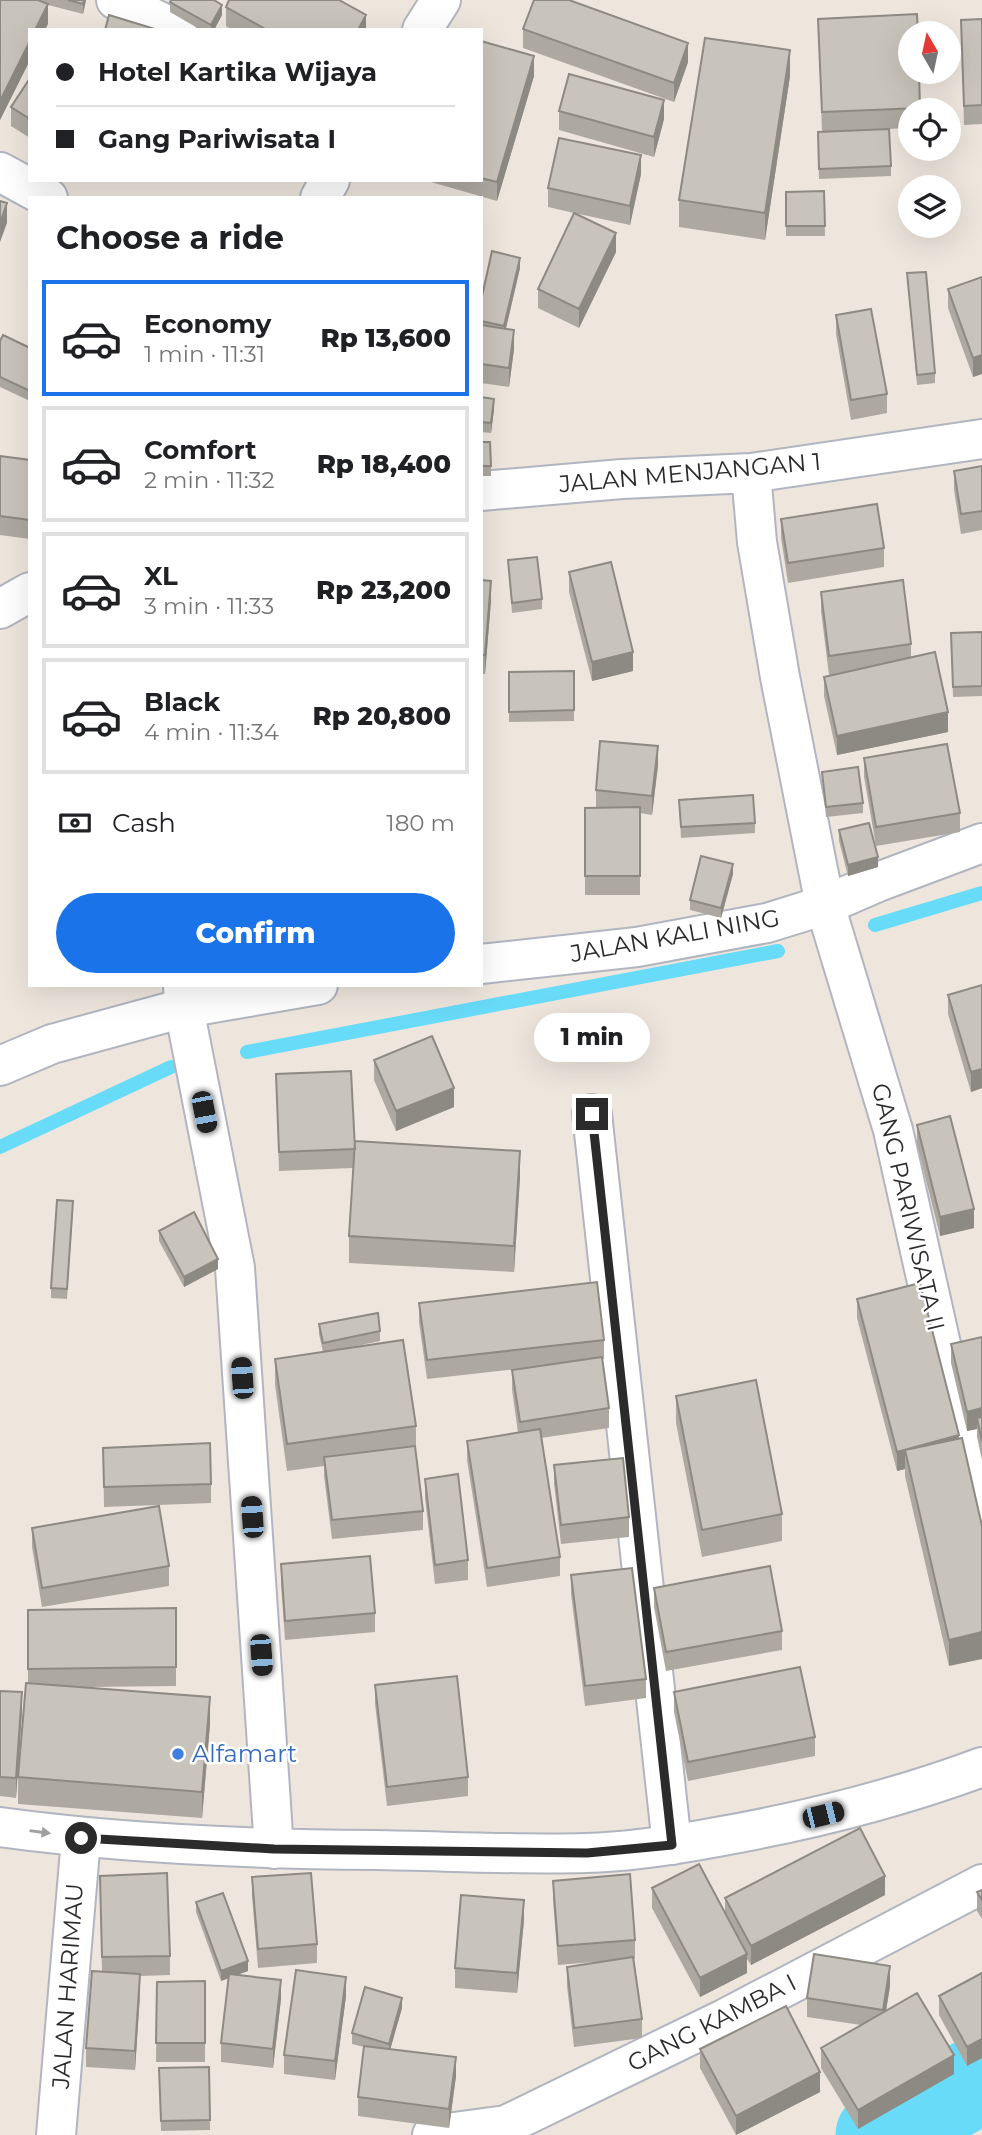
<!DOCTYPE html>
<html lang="en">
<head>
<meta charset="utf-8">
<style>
	:root { --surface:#fff; --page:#f6f6f6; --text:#202124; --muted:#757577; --line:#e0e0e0; --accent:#1a73e8 }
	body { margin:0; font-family:Montserrat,sans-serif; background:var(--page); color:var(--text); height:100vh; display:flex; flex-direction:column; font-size:26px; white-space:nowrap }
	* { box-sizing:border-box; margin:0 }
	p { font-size:23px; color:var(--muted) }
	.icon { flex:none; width:38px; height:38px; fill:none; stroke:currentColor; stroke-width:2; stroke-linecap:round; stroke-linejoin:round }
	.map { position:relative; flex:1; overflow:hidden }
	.panel { position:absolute; left:28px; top:196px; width:455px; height:791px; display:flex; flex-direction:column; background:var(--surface); border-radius:0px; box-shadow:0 7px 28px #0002 }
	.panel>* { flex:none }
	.hud { position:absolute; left:28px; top:28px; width:455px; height:154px; border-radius:0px; box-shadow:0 7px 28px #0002; display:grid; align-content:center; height:154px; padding:0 28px; background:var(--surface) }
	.needle { width:46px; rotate:351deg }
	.buttons { position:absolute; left:898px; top:21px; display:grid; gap:14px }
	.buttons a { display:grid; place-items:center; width:63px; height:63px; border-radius:50%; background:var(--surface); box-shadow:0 7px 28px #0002; font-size:35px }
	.end { position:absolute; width:32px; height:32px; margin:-16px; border:9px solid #2b2b2b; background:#fff; box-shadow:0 0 0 4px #fff }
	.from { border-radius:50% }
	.bubble { position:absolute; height:49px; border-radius:24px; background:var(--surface); box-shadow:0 7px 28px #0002; font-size:23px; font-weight:800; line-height:49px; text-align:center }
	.car { position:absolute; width:21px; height:42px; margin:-21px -10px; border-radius:9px; box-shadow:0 0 5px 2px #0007; background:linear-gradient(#222 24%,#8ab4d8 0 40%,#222 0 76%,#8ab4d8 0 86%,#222 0) }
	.hud b { display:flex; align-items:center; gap:24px; height:66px; font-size:26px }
	.hud b+b { border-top:2px solid var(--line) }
	.hud i { width:18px; height:18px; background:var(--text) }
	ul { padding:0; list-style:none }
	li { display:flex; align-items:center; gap:21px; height:116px; margin:0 14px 10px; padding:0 14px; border:4px solid var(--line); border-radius:0px }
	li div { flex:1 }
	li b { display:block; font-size:26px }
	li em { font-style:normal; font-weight:800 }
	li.on { border-color:var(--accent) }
	li>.icon { width:63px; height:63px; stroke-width:1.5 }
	h2 { padding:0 28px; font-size:32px; line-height:84px }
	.pay { display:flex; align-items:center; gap:18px; height:77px; padding:0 28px; font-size:26px }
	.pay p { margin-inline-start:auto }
	.cta { display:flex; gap:14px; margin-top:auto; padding:14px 28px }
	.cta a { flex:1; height:80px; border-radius:42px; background:var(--accent); color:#fff; font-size:28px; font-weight:800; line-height:80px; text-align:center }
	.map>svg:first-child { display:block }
</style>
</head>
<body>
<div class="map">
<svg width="982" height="2135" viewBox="0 0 982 2135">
	<rect width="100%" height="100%" fill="#eee6dd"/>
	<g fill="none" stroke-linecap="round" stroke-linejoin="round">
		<path stroke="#68dbf8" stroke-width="14" d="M875 925 982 893
			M247 1052 778 951
			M0 1147 171 1067"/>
		<path stroke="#68dbf8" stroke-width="89" d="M880 2135 982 2078"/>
		<defs>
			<path id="minor" d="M116 0 177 30
				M422 30 441 0
				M0 172 48 198
				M320 198 330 180
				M751 473 757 542 780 677 825 905 893 1130 959 1425 982 1512
				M481 491 622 479 751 473 982 439
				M0 609 30 592
				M481 964 637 947 767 923 825 905 878 882 982 843
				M183 985 184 1008 235 1268 274 1849
				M0 1066 52 1044 184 1008 318 985
				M592 1114 672 1845
				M0 1827C124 1844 249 1849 374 1850 445 1851 515 1855 586 1853 629 1852 674 1845 717 1837 807 1821 896 1799 982 1767
				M56 2135 81 1838
				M432 2135 506 2125 722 2020 982 1884"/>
		</defs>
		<use href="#minor" stroke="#b1b5c0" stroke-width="42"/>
		<use href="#minor" stroke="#fff" stroke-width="38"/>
	</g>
	<path fill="#ada9a1" d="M0 0H86L83 14 48 5V24L30 30V60L0 120Z
		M170 2 222 15 214 30H201L170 12Z
		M226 7 366 30H232L226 26Z
		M818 19 919 72 920 110H910V128L822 132Z
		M982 19V124L964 125 961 20Z
		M523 29 688 62 674 102 523 48Z
		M481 41 534 76 497 201 424 180H481Z
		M790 76 765 240 679 227V200Z
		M30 78V138L11 126V107Z
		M559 111 664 119 654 157 559 130Z
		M818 132 891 166V176L819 179Z
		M641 174 630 225 574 213 616 252 579 328 538 308V289L574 213 548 207V188Z
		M824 191 825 236H786V192Z
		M520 268 506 329 514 349 509 387 481 383V301Z
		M907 273 935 373V383L917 385Z
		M982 277V374L973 377 948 308V289Z
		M836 315 887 394V413L851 420 836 334Z
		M0 341 30 348V401L0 387Z
		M481 397 494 409 491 433 481 432Z
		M481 442 491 466V476H481Z
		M0 456 30 460V539L0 535Z
		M982 466V530L961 534 954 490V471Z
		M781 519 884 548V567L788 583 781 538Z
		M508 560 542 599V609L512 613Z
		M569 572 633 671 592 681 569 592Z
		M481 580 491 600 485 674H481Z
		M821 592 911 644V658L948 732 837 755 824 696V677L829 675 821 611Z
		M982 632V696L953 697 951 633Z
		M574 671V721L509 722V672Z
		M864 758 960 813V832L876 846 864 777Z
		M658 765 652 815 640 813V895H585V808H596V790Z
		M822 772 863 803V813L826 817Z
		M679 800 755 823V833L681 838Z
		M839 830 878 867 848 876 839 841Z
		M733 874 721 918 690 910V900Z
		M982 985V1088L971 1092 948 1014V995Z
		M374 1060 454 1107 396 1131 374 1080Z
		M276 1074 354 1144 520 1177 514 1272 349 1263V1236L353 1168 279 1171Z
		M917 1125 974 1228 940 1236 917 1144Z
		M73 1211 67 1299 51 1298V1288Z
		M159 1231 218 1269 184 1287 159 1241Z
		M857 1299 959 1438 949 1666 905 1476V1469L897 1471 857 1318Z
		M419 1303 604 1340V1359H602L609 1408V1428L541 1438 560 1557V1576L487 1587 467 1460V1441L518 1433 512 1389V1370L527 1368 427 1379 419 1322Z
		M319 1324 380 1331V1341L343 1349 416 1426V1452L423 1511V1530L332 1539 324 1476V1466L287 1471 275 1385V1359L323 1352 319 1334Z
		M982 1337V1460L977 1437V1429L967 1431 951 1363V1344Z
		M676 1396 782 1514V1541L702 1557 676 1423Z
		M103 1448 211 1484V1503L104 1507Z
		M554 1465 629 1517V1537L561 1544 554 1484Z
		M425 1479 468 1560V1580L435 1584 425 1498Z
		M32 1528 169 1566V1586L42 1607 32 1547Z
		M281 1564 375 1613V1632L285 1640 281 1583Z
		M571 1575 646 1679V1698L585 1706 571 1594Z
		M654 1588 782 1631V1650L666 1671 654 1607Z
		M176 1608V1686L87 1687 210 1724 202 1818 18 1804V1777L28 1683V1610Z
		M375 1685 468 1777V1796L387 1806 375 1704Z
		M0 1691 22 1711 16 1798 0 1796Z
		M674 1692 815 1737V1756L688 1781 674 1712Z
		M252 1877 317 1944V1963L258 1968 252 1896Z
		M553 1881 635 1940V1959H634L642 2019V2038L574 2047 567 1986V1967L606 1961 558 1965 553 1900Z
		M652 1888 725 1913V1898L885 1895 751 1965 747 1959V1973L700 1997 652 1908Z
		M982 1890V1919L977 1911V1892Z
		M100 1895 170 1956V1975L140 1976V1994L135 2070 86 2067V2048L102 1972Z
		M196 1902 248 1971 236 1975 281 1999 273 2068 221 2062V2043L228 1978 221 1981 196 1912Z
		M524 1920 517 1993 455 1988V1968Z
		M982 1973V2058L967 2066 939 2015V1996Z
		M205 1981V2062H156L157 1982Z
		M890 1986 886 2011 954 2074 858 2129 821 2068V2048L861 2025 807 2017V1998Z
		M346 1996 335 2080 284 2074V2055Z
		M402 2008 390 2049 456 2076 449 2128 358 2116V2097L364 2047 352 2044V2033Z
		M700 2049 820 2092 736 2135 700 2068Z
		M209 2067 210 2130 161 2131 159 2068Z"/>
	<path fill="#8d8983" d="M84 0H86L83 14V4Z
		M48 4V24L45 30H35Z
		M222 5V15L214 30H211V25Z
		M366 15V30H358Z
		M30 41V60L0 120V101Z
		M688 43V62L674 102V83Z
		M790 50V76L765 240V213Z
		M534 56V76L497 201V182Z
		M664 100V119L654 157V137Z
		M641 155V174L630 225V206Z
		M7 203V223L0 242V223Z
		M616 233V252L579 328V309Z
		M520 258V268L504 336V326Z
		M514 330V349L509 387V368Z
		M982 355V374L973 377V358Z
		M494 399V409L491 433V423Z
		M491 581V600L485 674V655Z
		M633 652V671L592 681V662Z
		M948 712V732L837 755V736Z
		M658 746V765L652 815V796Z
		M878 857V867L848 876V865Z
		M733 864V874L721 918V908Z
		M982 1069V1088L971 1092V1072Z
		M454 1088V1107L396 1131V1111Z
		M520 1151V1177L514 1272V1246Z
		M974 1209V1228L940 1236V1217Z
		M218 1259V1269L184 1287V1277Z
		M982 1408V1428L977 1418V1429L967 1431V1412Z
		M959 1435V1455L905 1450V1469L897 1471V1452Z
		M982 1632V1659L949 1666V1640Z
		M22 1692V1711L16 1798V1778Z
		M210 1697V1724L202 1818V1792Z
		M885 1876V1895L751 1965V1946Z
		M524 1900V1920L517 1993V1973Z
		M747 1954V1973L700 1997V1978Z
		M248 1961V1971L221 1981V1971Z
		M890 1966V1986L883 2029V2010Z
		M140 1974V1994L135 2070V2051Z
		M346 1977V1996L335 2080V2061Z
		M281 1980V1999L273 2068V2049Z
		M402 1998V2008L389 2054V2044Z
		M982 2039V2058L967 2066V2047Z
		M954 2055V2074L858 2129V2110Z
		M456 2057V2076L449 2128V2109Z
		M820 2072V2092L736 2135V2116Z"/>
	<path fill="#c9c4bb" stroke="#8d8983" stroke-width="2" d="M0 0H38L48 4 35 30H30V41L0 101Z
		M68 0H84L83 4Z
		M171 0H214L222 5 211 25 170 2Z
		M229 0H339L366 15 358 30H267L226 7Z
		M534 0H569L688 43 674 83 523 29Z
		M917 14 918 33H910V72H919L920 108 822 112 818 19Z
		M109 15 158 30H105Z
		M982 19V105L964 106 961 20Z
		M705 38 790 50 765 213 679 200Z
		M481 41 534 56 497 182 481 178Z
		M569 74 664 100 654 137 559 111Z
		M30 78V119L11 107Z
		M889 129 891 166 819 169 818 132Z
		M559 138 641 155 630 206 548 188Z
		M824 191 825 226H786V192Z
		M0 201 7 203 0 223Z
		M574 213 616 233 579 309 538 289Z
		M492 251 520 258 504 326 481 321V301Z
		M926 272 935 373 917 375 907 273Z
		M982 277V355L973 358 948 289Z
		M871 309 887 394 851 400 836 315Z
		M481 325 514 330 509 368 481 364Z
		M3 335 30 348V391L0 377V341Z
		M481 397 494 399 491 423 481 422Z
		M481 442H490L491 466H481Z
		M0 456 30 460V520L0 516Z
		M982 466V511L961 514 954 471Z
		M877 504 884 548 788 563 781 519Z
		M537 557 542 599 512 603 508 560Z
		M611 562 633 652 592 662 569 572Z
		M481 580 491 581 485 655H481Z
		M903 580 911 644 829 656 821 592Z
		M982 632V686L953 687 951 633Z
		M935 652 948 712 837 736 824 677Z
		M574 671V710L509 712V672Z
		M600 741 658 746 652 796 596 790Z
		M947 744 960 813 876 827 864 758Z
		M858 767 863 803 826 807 822 772Z
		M753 795 755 823 681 827 679 800Z
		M640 807V876H585V808Z
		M869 823 878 857 848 865 839 830Z
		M701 856 733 864 721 908 690 900Z
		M982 985V1069L971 1072 948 995Z
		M432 1036 454 1088 396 1111 374 1060Z
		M351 1071 355 1149 279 1152 276 1074Z
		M950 1116 974 1209 940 1217 917 1125Z
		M355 1141 520 1151 514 1246 349 1236Z
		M57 1200 73 1201 67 1289 51 1288Z
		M194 1212 218 1259 184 1277 159 1231Z
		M597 1282 604 1340 427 1360 419 1303Z
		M920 1283 959 1435 897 1452 857 1299Z
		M378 1313 380 1331 323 1343 319 1324Z
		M982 1337V1408L967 1412 951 1344Z
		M403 1340 416 1426 287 1444 275 1359Z
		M602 1357 609 1408 520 1422 512 1370Z
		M756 1380 782 1514 702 1530 676 1396Z
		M982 1417V1441L977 1418Z
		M540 1429 560 1557 487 1568 467 1441Z
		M962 1438 982 1526V1632L949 1640 905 1450Z
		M210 1443 211 1484 104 1487 103 1448Z
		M415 1446 423 1511 332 1520 324 1457Z
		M623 1458 629 1517 561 1525 554 1465Z
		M458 1474 468 1560 435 1565 425 1479Z
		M159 1506 169 1566 42 1588 32 1528Z
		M370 1556 375 1613 285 1621 281 1564Z
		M770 1566 782 1631 666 1652 654 1588Z
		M632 1568 646 1679 585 1686 571 1575Z
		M176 1608V1667L28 1669V1610Z
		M800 1667 815 1737 688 1762 674 1692Z
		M457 1676 468 1777 387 1787 375 1685Z
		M26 1683 210 1697 202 1792 18 1777Z
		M0 1691 22 1692 16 1778 0 1777Z
		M860 1828 885 1876 751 1946 725 1898Z
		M699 1864 747 1954 700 1978 652 1888Z
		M167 1873 170 1956 102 1957 100 1876Z
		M311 1873 317 1944 258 1949 252 1877Z
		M630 1874 635 1940 558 1946 553 1881Z
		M982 1890V1900L977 1892Z
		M223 1893 248 1961 221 1971 196 1902Z
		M461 1895 524 1900 517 1973 455 1968Z
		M814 1954 890 1966 883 2010 807 1998Z
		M633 1957 642 2019 574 2028 567 1967Z
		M296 1970 346 1977 335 2061 284 2055Z
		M92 1971 140 1974 135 2051 86 2048Z
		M982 1973V2039L967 2047 939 1996Z
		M229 1974 281 1980 273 2049 221 2043Z
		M205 1981V2043H156L157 1982Z
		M365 1987 402 1998 389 2044 352 2033Z
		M917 1993 954 2055 858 2110 821 2048Z
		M786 2006 820 2072 736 2116 700 2049Z
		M364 2046 456 2057 449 2109 358 2097Z
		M209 2067 210 2120 161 2121 159 2068Z"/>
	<defs><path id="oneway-solid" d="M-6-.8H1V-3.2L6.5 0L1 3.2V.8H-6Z" transform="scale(1.75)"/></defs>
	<use fill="#a0a0a0" href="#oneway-solid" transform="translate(40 1832) rotate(8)"/>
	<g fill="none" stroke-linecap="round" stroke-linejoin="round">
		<path stroke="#2b2b2b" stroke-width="9" d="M81 1838 274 1849 587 1853 672 1845 592 1114"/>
	</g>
	<circle fill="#3f7fe0" stroke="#fff" stroke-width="2.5" cx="178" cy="1754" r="7"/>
	<g text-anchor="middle" stroke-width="5" stroke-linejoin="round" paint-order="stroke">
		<g font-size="24" fill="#2b2b2b" stroke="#fff">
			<text transform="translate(690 473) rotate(-5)" y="8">JALAN MENJANGAN 1</text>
			<text transform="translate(675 936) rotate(-10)" y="8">JALAN KALI NING</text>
			<text transform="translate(908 1207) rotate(77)" y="8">GANG PARIWISATA II</text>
			<text transform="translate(68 1986) rotate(-86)" y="8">JALAN HARIMAU</text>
			<text transform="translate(712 2023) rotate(-27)" y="8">GANG KAMBA I</text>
		</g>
		<g font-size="24" fill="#366cbe" stroke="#fff" text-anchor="start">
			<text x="192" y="1762">Alfamart</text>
		</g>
	</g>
</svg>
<div class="buttons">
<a><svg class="needle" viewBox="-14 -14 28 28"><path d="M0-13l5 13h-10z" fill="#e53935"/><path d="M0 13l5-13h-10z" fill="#757577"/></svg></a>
<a><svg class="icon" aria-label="locate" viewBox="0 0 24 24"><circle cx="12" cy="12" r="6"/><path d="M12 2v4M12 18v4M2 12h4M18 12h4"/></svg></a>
<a><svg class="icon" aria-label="layers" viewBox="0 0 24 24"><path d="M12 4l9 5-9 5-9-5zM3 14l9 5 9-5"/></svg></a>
</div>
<i class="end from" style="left:81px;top:1838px"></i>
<i class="end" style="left:592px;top:1114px"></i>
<div class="bubble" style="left:534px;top:1013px;width:116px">1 min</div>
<i class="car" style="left:204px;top:1112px;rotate:169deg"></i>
<i class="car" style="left:242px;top:1378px;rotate:356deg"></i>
<i class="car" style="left:252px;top:1517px;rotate:356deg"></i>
<i class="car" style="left:261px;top:1655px;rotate:176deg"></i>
<i class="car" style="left:823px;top:1815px;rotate:76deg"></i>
<div class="hud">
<b><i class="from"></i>Hotel Kartika Wijaya</b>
<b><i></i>Gang Pariwisata I</b>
</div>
<section class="panel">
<h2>Choose a ride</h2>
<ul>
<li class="on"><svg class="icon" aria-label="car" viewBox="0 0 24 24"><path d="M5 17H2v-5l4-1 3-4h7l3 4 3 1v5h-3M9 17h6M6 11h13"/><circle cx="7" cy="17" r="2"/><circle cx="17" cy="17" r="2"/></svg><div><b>Economy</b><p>1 min · 11:31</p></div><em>Rp 13,600</em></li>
<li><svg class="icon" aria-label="car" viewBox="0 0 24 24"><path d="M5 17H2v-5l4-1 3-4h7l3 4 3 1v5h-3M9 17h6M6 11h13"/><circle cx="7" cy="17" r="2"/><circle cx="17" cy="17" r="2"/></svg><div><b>Comfort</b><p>2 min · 11:32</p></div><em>Rp 18,400</em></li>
<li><svg class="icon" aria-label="car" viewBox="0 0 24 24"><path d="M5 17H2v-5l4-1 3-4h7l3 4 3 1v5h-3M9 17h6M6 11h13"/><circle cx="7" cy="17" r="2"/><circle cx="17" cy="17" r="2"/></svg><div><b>XL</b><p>3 min · 11:33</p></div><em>Rp 23,200</em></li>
<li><svg class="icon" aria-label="car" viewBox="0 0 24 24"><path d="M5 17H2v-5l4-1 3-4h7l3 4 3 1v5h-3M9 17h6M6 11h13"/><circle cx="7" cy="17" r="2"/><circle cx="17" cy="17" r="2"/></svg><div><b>Black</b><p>4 min · 11:34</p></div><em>Rp 20,800</em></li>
</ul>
<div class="pay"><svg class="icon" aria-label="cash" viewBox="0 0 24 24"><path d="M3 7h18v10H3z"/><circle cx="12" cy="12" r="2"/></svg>Cash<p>180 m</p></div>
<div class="cta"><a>Confirm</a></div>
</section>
</div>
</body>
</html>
